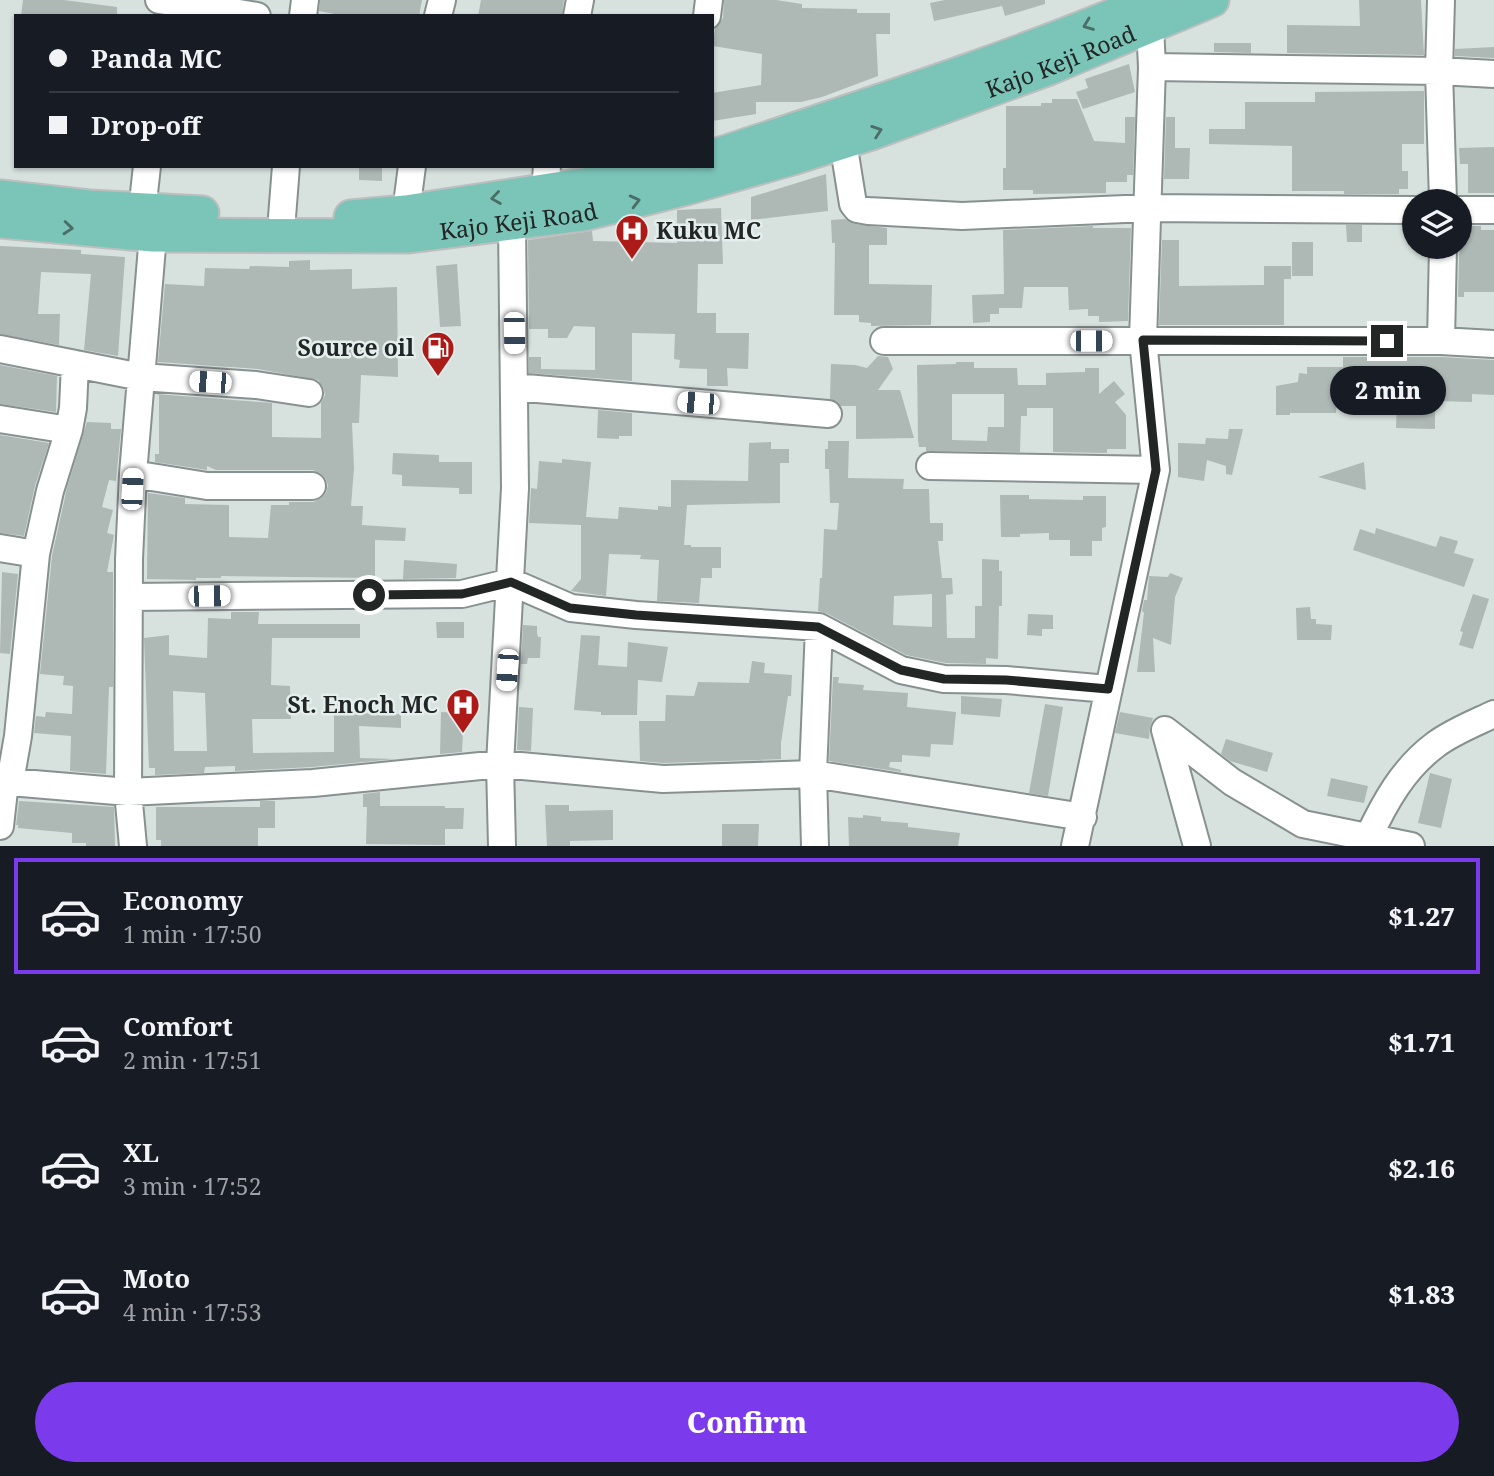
<!DOCTYPE html>
<html lang="en">
<head>
<meta charset="utf-8">
<style>
	:root { --surface:#171b24; --page:#242831; --text:#f1f3f6; --muted:#9ea1a6; --line:#363941; --accent:#7c3aed }
	body { margin:0; font-family:"Noto Serif",serif; background:var(--page); color:var(--text); height:100vh; display:flex; flex-direction:column; font-size:26px; white-space:nowrap }
	* { box-sizing:border-box; margin:0 }
	p { font-size:23px; color:var(--muted) }
	.icon { flex:none; width:38px; height:38px; fill:none; stroke:currentColor; stroke-width:2; stroke-linecap:round; stroke-linejoin:round }
	.map { position:relative; height:846px; overflow:hidden }
	.details { display:flex; flex-direction:column; background:var(--surface); flex:1 }
	.details>* { flex:none }
	.guide { position:absolute; left:14px; top:14px; width:700px; height:154px; border-radius:0px; box-shadow:0 2px 5px #0004; display:grid; align-content:center; height:154px; padding:0 35px; background:var(--surface) }
	.tools { position:absolute; left:1402px; top:189px; display:grid; gap:14px }
	.tools a { display:grid; place-items:center; width:70px; height:70px; border-radius:50%; background:var(--surface); box-shadow:0 2px 5px #0004; font-size:35px }
	.end { position:absolute; width:32px; height:32px; margin:-16px; border:9px solid #222625; background:#fff; box-shadow:0 0 0 4px #fff }
	.from { border-radius:50% }
	.bubble { position:absolute; height:49px; border-radius:24px; background:var(--surface); box-shadow:0 2px 5px #0004; font-size:23px; font-weight:800; line-height:49px; text-align:center }
	.car { position:absolute; width:21px; height:42px; margin:-21px -10px; border-radius:9px; box-shadow:0 0 5px 2px #0007; background:linear-gradient(#fff 24%,#345 0 40%,#fff 0 76%,#345 0 86%,#fff 0) }
	.guide b { display:flex; align-items:center; gap:24px; height:66px; font-size:26px }
	.guide b+b { border-top:2px solid var(--line) }
	.guide i { width:18px; height:18px; background:var(--text) }
	ul { padding:12px 0 0; list-style:none }
	li { display:flex; align-items:center; gap:21px; height:116px; margin:0 14px 10px; padding:0 21px; border:4px solid transparent; border-radius:0px }
	li div { flex:1 }
	li b { display:block; font-size:26px }
	li em { font-style:normal; font-weight:800 }
	li.active { border-color:var(--accent) }
	li>.icon { width:63px; height:63px; stroke-width:1.5 }
	.action { display:flex; gap:14px; margin-top:auto; padding:14px 35px }
	.action a { flex:1; height:80px; border-radius:42px; background:var(--accent); color:#fff; font-size:28px; font-weight:800; line-height:80px; text-align:center }
	.map>svg:first-child { display:block }
</style>
</head>
<body>
<div class="map">
<svg width="1494" height="846" viewBox="0 0 1494 846">
	<rect width="100%" height="100%" fill="#d7e1de"/>
	<path fill="#aeb8b5" fill-rule="evenodd" d="M23 0H64L117 7V16H21Z
		M320 0H422L419 16H345L319 11Z
		M481 0H564L562 16H478Z
		M724 0H776L802 4V8L857 9V13H890V34H876L878 76 822 97 801 102H756V114L712 121V93L761 85 762 54 713 46 715 29 723 18Z
		M945 0H1045V4L1005 16 1002 6 934 21 930 3Z
		M1359 0H1421L1424 55 1287 53V25L1360 26Z
		M1214 43H1251V53L1214 52Z
		M1494 47V58L1455 56V49Z
		M1129 64 1135 92 1083 109 1076 92 1088 88 1085 79Z
		M1424 91V144H1402V171H1408V189H1399V194H1344V191H1292V146L1209 144V129H1245V102H1315V92Z
		M1052 99H1077L1094 141 1125 143V117H1135L1133 175H1127V182H1106V193L1033 194V190H1003V168H1006V106H1041V103H1052Z
		M1166 117H1175V148H1190L1189 179H1164Z
		M1494 147V193H1468V164H1460L1459 148Z
		M359 166H382V181L359 180Z
		M826 174 828 211 751 220V197Z
		M721 208 723 264H698L697 313H716V333H749L748 369 727 368 728 386H707V369L679 368 680 360 674 359 675 334 632 333V381L529 373V357H541V369L595 370V327L574 326 567 338H548V329H529L528 240 592 231 593 241 677 243V210Z
		M845 219 854 224 887 228V245H869V284L932 285 931 325 871 326V323L859 322V315H834L835 243H832L831 220Z
		M1346 225H1362V242H1347Z
		M1093 226V228H1131L1128 321 1099 322V316H1088V309L1069 310 1068 287H1024L1022 308H999V314H990V322L973 323 972 295 1004 294 1003 230Z
		M1460 226H1481V230H1494V292H1464V297H1458Z
		M1162 240H1179V286L1264 285V266H1291V279H1284V325H1159Z
		M1292 242H1313V276H1292Z
		M0 246 81 250V254L125 257 118 356 84 350 91 274 41 272 38 314H60L59 345 0 334Z
		M310 260V270L352 269V289L397 287 398 377 361 375 359 423H352L354 468 351 506H363L362 525 406 528 405 541 375 540V578L221 576V578H196V580L147 579 148 493 185 498V504L229 505V537L268 538 271 505H289V502H313L320 499 326 493 328 485 325 478 320 473 313 470H216L207 466V470L155 462V454H159V395L156 394 272 403V437L321 438V403L325 395 323 387 318 380 258 369 158 362 165 284 204 286 205 268 249 269 250 266 289 267V261Z
		M457 264 461 326 440 327 436 266Z
		M878 356 888 357 893 369 878 390H900L914 438 856 439V406H841L830 399 831 364 855 365 867 368Z
		M1343 357H1441L1494 360V395L1472 394V402L1435 401V429L1396 428 1397 400 1365 401V398L1337 395 1336 413H1290V415H1276V386L1298 382 1299 373 1307 374V367H1343Z
		M956 362H974V368H1017L1018 385H1046V373L1085 372V368H1099V394L1114 381 1125 394 1115 402 1126 415V449H1107V453L1053 452V408H1027V416H1021L1020 452 926 451V447H919L918 440 917 365 956 364ZM952 394H1004V427H988L987 441 952 440Z
		M0 365 57 376 56 412 0 404Z
		M598 410 632 413V436H619V439L597 438Z
		M87 422 111 423V429H121L116 481 109 480 102 507 113 510 107 533 114 535 107 572H113V687H109L106 774 70 771 71 736 34 733 36 716 45 717 46 712 72 714 73 686 63 685 64 676 40 674 52 556 67 488Z
		M1229 429H1243L1232 475 1226 474V466L1207 460 1204 481 1178 477V443L1205 444 1206 438 1228 439Z
		M0 435 49 443 35 486 24 536 0 533Z
		M828 441H849L848 478 904 479 903 489H929L930 523H943V541H938L942 578H952L953 594 946 595 947 638H975V606H982V559L999 560V571H1002V606H999L998 659 986 658V664L946 663 906 655 826 613 818 611 820 578H822L824 529 837 530 839 503H830L829 469H825V449H828ZM932 594V627L893 625 894 596Z
		M771 442V449H789V463H780V503L687 505 684 545H691V547H721V568H712V578H701L699 603 657 601 659 560 640 559 641 555 609 554 606 596 571 591 581 579V525L529 523 531 488 537 489 539 461 562 463V459L591 462 586 517 618 519 619 507 658 510V506L671 507V480L748 481 749 443Z
		M393 453 439 455V462H472V494H459V488L402 486V475L392 474Z
		M1364 462 1366 490 1318 477Z
		M1000 495H1029V499L1083 500V496H1106V527L1102 528V541H1092V556H1070V540H1049V533L1020 534V537H1001Z
		M1376 528 1436 547 1440 536 1458 541 1454 553 1474 559 1464 587 1353 550 1360 529 1375 534Z
		M404 560 457 564 456 578 403 579Z
		M2 572 18 574 10 654 0 653Z
		M1170 573 1183 578 1175 597 1171 645 1153 638 1155 672H1137L1144 613 1142 611 1144 600H1147L1149 576 1168 577Z
		M1473 594 1489 599 1473 649 1459 645 1463 632 1460 631Z
		M1310 607 1311 619H1316V624L1332 625 1331 640H1297L1296 608Z
		M231 612H259L258 624H360V638H272L271 685 290 686 291 719H252L253 753 334 752V703H358L359 713 401 714V728L359 726 360 758 395 759 312 767 235 771V766L205 767 204 773 155 775V768H149L144 638 169 635V655L207 658 208 618 231 619ZM173 691 205 693 207 751H174Z
		M1028 614 1053 615V629H1042V636L1027 635Z
		M436 622H464V638H437Z
		M523 625 537 626V633L538 637H541L540 658H528L527 664H521Z
		M581 635 600 636 598 665 627 667 628 642 668 647 662 682 638 680 637 715H601V712L574 710Z
		M752 661 765 663 764 673 792 675 791 696H788L781 743V759H784L663 763 640 761 639 721H665L666 695 694 696 698 682 749 683Z
		M833 677H839L838 683 864 685 863 690 908 693 907 707 956 712 953 745 931 744 930 757 902 755V762H890L889 767 901 770V772L829 761Z
		M961 696 1002 699 1000 717 961 714Z
		M1045 704 1063 707 1048 796 1029 793Z
		M519 707 533 708 531 751 517 750Z
		M441 712 464 713 462 752 440 754Z
		M1120 712 1153 718 1150 727 1149 739 1115 733Z
		M1226 739 1273 753 1267 772 1230 761 1221 754Z
		M1430 773 1452 779 1441 828 1418 823Z
		M1331 778 1368 786 1364 803 1327 796Z
		M380 792V806H445V808H464L463 829H445V845L366 844 367 807H363V794Z
		M19 801 114 807 115 846H86V843H72V833L18 828V825H16Z
		M260 801H275V828H258V846H161V840H156V807H260Z
		M545 805H569V811L613 810V840L570 841V846H547Z
		M863 815 881 817V821L908 823V827L960 833 958 846H849L848 817 863 818Z
		M722 824H759L758 846H722Z"/>
	<g fill="none" stroke-linecap="round" stroke-linejoin="round">
		<defs>
			<path id="minor" d="M159 0 257 16
				M1441 0 1439 71 1443 201
				M303 16 305 0
				M438 16 442 0
				M577 16 580 0
				M707 16 709 0
				M1152 67 1439 71 1494 74
				M843 142 853 204 857 209 868 211 962 216 1148 208 1414 210
				M545 191 547 166
				M1460 210H1494
				M142 211 147 166
				M406 212 412 166
				M282 217 286 166
				M884 341H1441L1494 344
				M1441 341 1443 247
				M0 349 141 377 256 385 309 393
				M514 387 828 414
				M0 419 69 430
				M930 466 1156 470
				M133 474 207 486H312
				M0 548 36 554
				M129 597 462 594 511 582 571 608 636 615 819 627 901 670 944 679 1006 680 1108 689
				M1165 730 1232 782 1303 824 1411 846
				M1165 730 1197 846
				M10 782 128 792 313 783 500 764 663 779 813 774 1083 817
				M0 826 4 790 10 782 18 736 36 554 50 491 69 430 73 408 75 364
				M1368 838C1385 802 1403 769 1435 745 1452 732 1475 723 1494 714
				M133 846 128 792 129 559 133 474 153 235
				M502 846 500 764 515 488 512 224
				M815 846 813 774 819 627
				M1075 846 1156 470 1143 340 1152 67 1150 26"/>
			<g id="major">
				<path d="M712 157C859 108 1008 61 1151 0"/>
				<path d="M0 197 89 207 202 213"/>
				<path d="M351 217 406 212 616 180 684 166"/>
				<path id="s1" d="M0 221 153 235 409 236 583 214 686 188 792 158 871 133 1049 68 1212 0"/>
			</g>
		</defs>
		<use href="#minor" stroke="#87918f" stroke-width="30"/>
		<use href="#major" stroke="#bdbebe" stroke-width="37"/>
		<use href="#minor" stroke="#fff" stroke-width="26"/>
		<use href="#major" stroke="#7bc4b8" stroke-width="33"/>
	</g>
	<defs><path id="oneway-chevron" d="M-2-3.5L2.5 0L-2 3.5" fill="none" stroke-width="1.6" stroke-linecap="round" stroke-linejoin="round" transform="scale(1.75)"/></defs>
	<g stroke="#4a6d67">
		<use href="#oneway-chevron" transform="translate(1088 25) rotate(159)"/>
		<use href="#oneway-chevron" transform="translate(877 131) rotate(-19)"/>
		<use href="#oneway-chevron" transform="translate(496 198) rotate(172)"/>
		<use href="#oneway-chevron" transform="translate(635 201) rotate(-14)"/>
		<use href="#oneway-chevron" transform="translate(68 228) rotate(5)"/>
	</g>
	<g fill="none" stroke-linecap="round" stroke-linejoin="round">
		<path stroke="#222625" stroke-width="9" d="M369 595 462 594 511 582 570 608 636 615 818 627 901 670 944 679 1006 680 1108 689 1156 470 1143 340 1387 341"/>
	</g>
	<defs>
		<symbol id="hospital-pin" viewBox="-11 -11 22 30"><path d="M0 17L-7.5 6A9.5 9.5 0 1 1 7.5 6Z" fill="#ac1b18" stroke="#e4eeec"/><path d="M-5-5h3v3.5h4V-5h3V5h-3V1.5h-4V5h-3Z" fill="#fff"/></symbol>
		<symbol id="fuel-pin" viewBox="-11 -11 22 30"><path d="M0 17L-7.5 6A9.5 9.5 0 1 1 7.5 6Z" fill="#ac1b18" stroke="#e4eeec"/><path d="M-5.5-6h7V0h2V4h1.3V-2.5L3-4.5l.8-.8L6-3V5H2.5V1h-1V6h-7ZM-4.2-4.7v3.2H.2V-4.7Z" fill="#fff"/></symbol>
	</defs>
	<g fill-rule="evenodd">
		<use href="#hospital-pin" x="613" y="212" width="38" height="52"/>
		<use href="#fuel-pin" x="419" y="329" width="38" height="52"/>
		<use href="#hospital-pin" x="444" y="686" width="38" height="52"/>
	</g>
	<g text-anchor="middle" stroke-width="5" stroke-linejoin="round" paint-order="stroke">
		<g font-size="23" fill="#222625" stroke="#e4eeec">
			<text dy="8" stroke="none"><textPath href="#s1" startOffset="1087">Kajo Keji Road</textPath></text>
			<text dy="8" stroke="none"><textPath href="#s1" startOffset="520">Kajo Keji Road</textPath></text>
		</g>
		<g font-size="23" font-weight="bold" fill="#222625" stroke="#e4eeec" text-anchor="end">
			<text x="656" y="239" text-anchor="start">Kuku MC</text>
			<text x="414" y="356">Source oil</text>
			<text x="438" y="713">St. Enoch MC</text>
		</g>
	</g>
</svg>
<div class="tools">
<a><svg class="icon" aria-label="layers" viewBox="0 0 24 24"><path d="M12 4l9 5-9 5-9-5zM3 14l9 5 9-5"/></svg></a>
</div>
<i class="end from" style="left:369px;top:595px"></i>
<i class="end" style="left:1387px;top:341px"></i>
<div class="bubble" style="left:1330px;top:366px;width:116px">2 min</div>
<i class="car" style="left:514px;top:333px;rotate:179deg"></i>
<i class="car" style="left:1091px;top:341px;rotate:90deg"></i>
<i class="car" style="left:210px;top:382px;rotate:274deg"></i>
<i class="car" style="left:698px;top:403px;rotate:275deg"></i>
<i class="car" style="left:132px;top:489px;rotate:3deg"></i>
<i class="car" style="left:209px;top:596px;rotate:89deg"></i>
<i class="car" style="left:507px;top:670px;rotate:184deg"></i>
<div class="guide">
<b><i class="from"></i>Panda MC</b>
<b><i></i>Drop-off</b>
</div>
</div>
<section class="details">
<ul>
<li class="active"><svg class="icon" aria-label="car" viewBox="0 0 24 24"><path d="M5 17H2v-5l4-1 3-4h7l3 4 3 1v5h-3M9 17h6M6 11h13"/><circle cx="7" cy="17" r="2"/><circle cx="17" cy="17" r="2"/></svg><div><b>Economy</b><p>1 min · 17:50</p></div><em>$1.27</em></li>
<li><svg class="icon" aria-label="car" viewBox="0 0 24 24"><path d="M5 17H2v-5l4-1 3-4h7l3 4 3 1v5h-3M9 17h6M6 11h13"/><circle cx="7" cy="17" r="2"/><circle cx="17" cy="17" r="2"/></svg><div><b>Comfort</b><p>2 min · 17:51</p></div><em>$1.71</em></li>
<li><svg class="icon" aria-label="car" viewBox="0 0 24 24"><path d="M5 17H2v-5l4-1 3-4h7l3 4 3 1v5h-3M9 17h6M6 11h13"/><circle cx="7" cy="17" r="2"/><circle cx="17" cy="17" r="2"/></svg><div><b>XL</b><p>3 min · 17:52</p></div><em>$2.16</em></li>
<li><svg class="icon" aria-label="car" viewBox="0 0 24 24"><path d="M5 17H2v-5l4-1 3-4h7l3 4 3 1v5h-3M9 17h6M6 11h13"/><circle cx="7" cy="17" r="2"/><circle cx="17" cy="17" r="2"/></svg><div><b>Moto</b><p>4 min · 17:53</p></div><em>$1.83</em></li>
</ul>
<div class="action"><a>Confirm</a></div>
</section>
</body>
</html>
